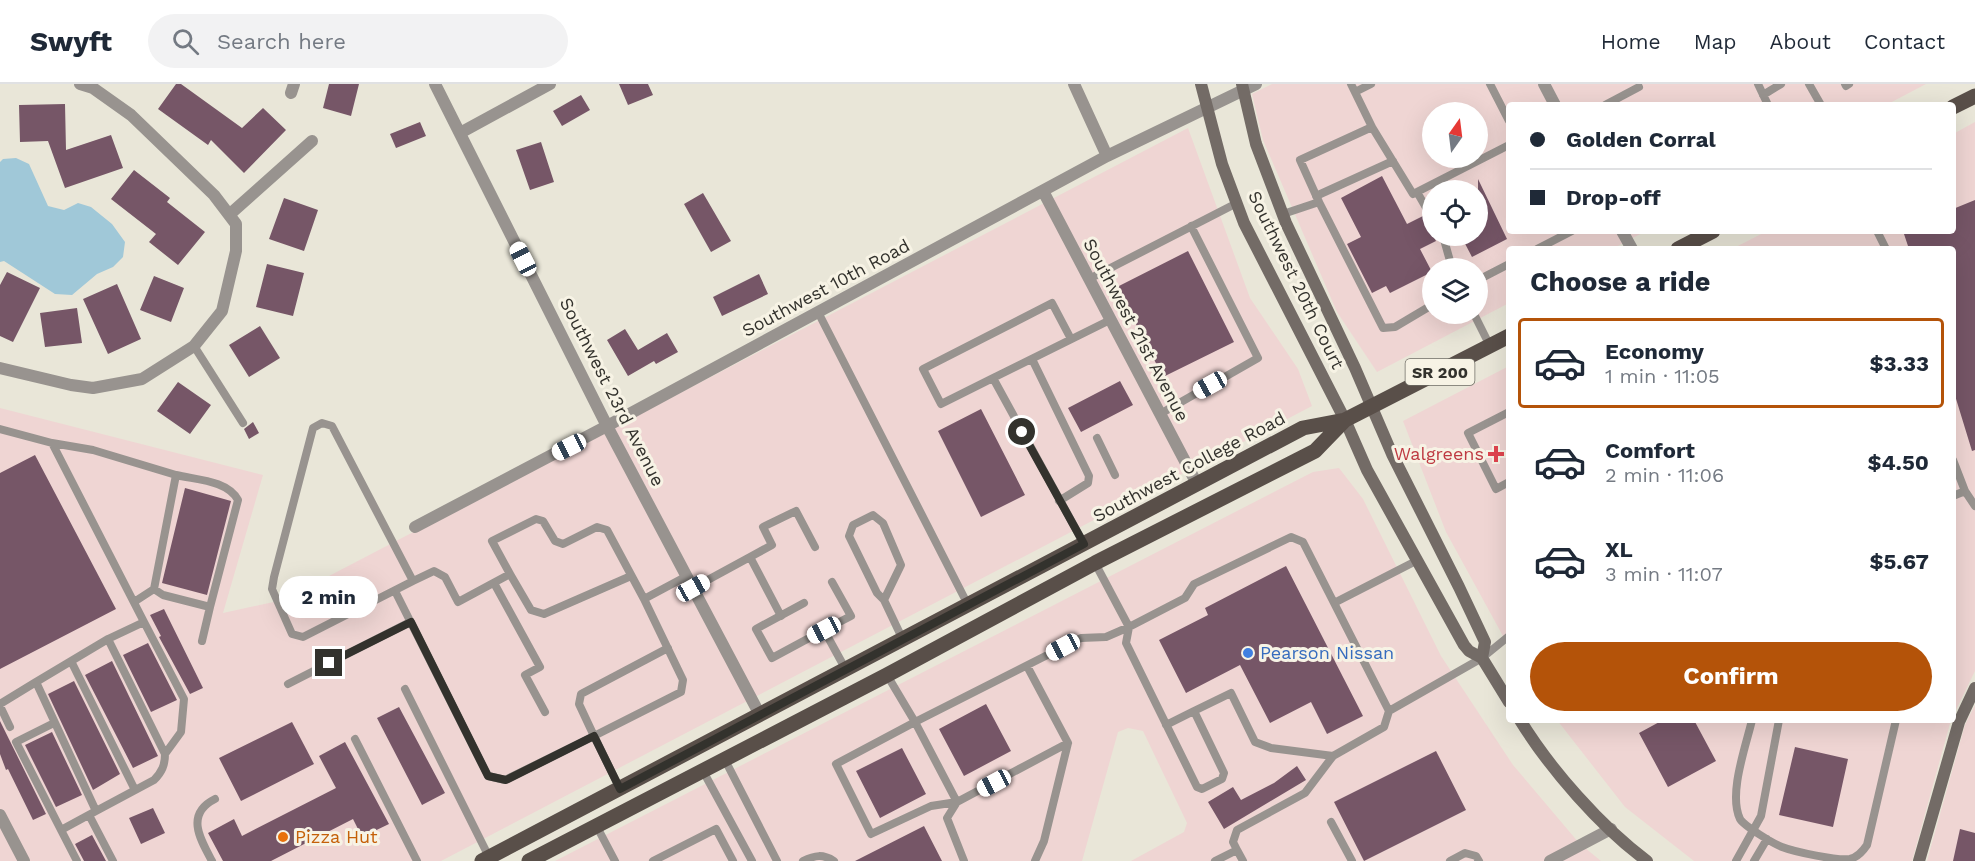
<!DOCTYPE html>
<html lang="en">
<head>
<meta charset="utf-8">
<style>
	:root { --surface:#fff; --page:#f2f2f3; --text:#1f2937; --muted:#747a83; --line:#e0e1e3; --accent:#b45309 }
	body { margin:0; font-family:"Work Sans",sans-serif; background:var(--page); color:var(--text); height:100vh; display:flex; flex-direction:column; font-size:22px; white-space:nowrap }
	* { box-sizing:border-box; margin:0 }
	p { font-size:20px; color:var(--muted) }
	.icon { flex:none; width:33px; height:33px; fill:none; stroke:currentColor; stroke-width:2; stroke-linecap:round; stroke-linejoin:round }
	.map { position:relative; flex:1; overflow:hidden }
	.side { position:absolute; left:1506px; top:162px; width:450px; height:477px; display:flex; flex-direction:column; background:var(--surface); border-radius:6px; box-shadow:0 6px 24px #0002 }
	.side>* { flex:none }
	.top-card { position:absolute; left:1506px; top:18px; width:450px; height:132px; border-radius:6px; box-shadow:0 6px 24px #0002; display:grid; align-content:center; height:132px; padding:0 24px; background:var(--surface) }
	.needle { width:39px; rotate:14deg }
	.buttons { position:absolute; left:1422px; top:18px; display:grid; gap:12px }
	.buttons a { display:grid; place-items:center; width:66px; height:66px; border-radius:50%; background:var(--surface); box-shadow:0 6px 24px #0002; font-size:30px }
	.end { position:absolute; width:27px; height:27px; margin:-14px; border:8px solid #33322d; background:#fff; box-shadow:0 0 0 3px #fff }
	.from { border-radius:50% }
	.bubble { position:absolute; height:42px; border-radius:21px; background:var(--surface); box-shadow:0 6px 24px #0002; font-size:20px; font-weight:700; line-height:42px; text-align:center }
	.car { position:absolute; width:18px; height:36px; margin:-18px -9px; border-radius:8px; box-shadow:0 0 4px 2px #0007; background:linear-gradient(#fff 24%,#345 0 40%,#fff 0 76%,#345 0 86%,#fff 0) }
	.top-card b { display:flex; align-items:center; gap:21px; height:57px; font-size:22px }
	.top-card b+b { border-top:2px solid var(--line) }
	.top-card i { width:15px; height:15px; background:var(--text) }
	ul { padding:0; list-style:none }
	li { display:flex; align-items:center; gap:18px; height:90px; margin:0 12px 9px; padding:0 12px; border:3px solid transparent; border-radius:6px }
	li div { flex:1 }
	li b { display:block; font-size:22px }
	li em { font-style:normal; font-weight:700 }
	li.active { border-color:var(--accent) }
	li>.icon { width:54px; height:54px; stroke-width:1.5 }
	h2 { padding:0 24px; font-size:27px; line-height:72px }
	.button { display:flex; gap:12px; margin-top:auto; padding:12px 24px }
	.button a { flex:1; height:69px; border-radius:36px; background:var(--accent); color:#fff; font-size:24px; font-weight:700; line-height:69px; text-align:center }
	header { display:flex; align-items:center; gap:36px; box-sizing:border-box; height:84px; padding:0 30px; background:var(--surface); border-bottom:2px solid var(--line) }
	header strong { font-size:28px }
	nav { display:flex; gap:33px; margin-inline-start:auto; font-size:21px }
	.search { width:420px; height:54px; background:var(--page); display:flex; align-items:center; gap:15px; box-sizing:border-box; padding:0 21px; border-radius:33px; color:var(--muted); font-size:22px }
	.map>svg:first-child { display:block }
</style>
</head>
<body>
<header>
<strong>Swyft</strong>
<div class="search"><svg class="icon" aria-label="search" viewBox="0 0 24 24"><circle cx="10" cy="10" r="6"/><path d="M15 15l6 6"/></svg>Search here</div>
<nav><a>Home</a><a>Map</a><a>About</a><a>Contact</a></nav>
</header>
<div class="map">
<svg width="1975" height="777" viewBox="0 0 1975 777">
	<rect width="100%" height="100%" fill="#e9e6d8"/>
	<path fill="#efd5d3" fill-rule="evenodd" d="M1272 0H1926L1886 21H1509V147H1646L1612 165H1509V219L1377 288 1337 228 1263 56 1252 10ZM1432 28H1478V74H1432ZM1432 106H1478V152H1432ZM1432 184H1478V230H1432Z
		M1975 38V587L1953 632V165H1732L1767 147H1953V50Z
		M1188 44 1250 214 1298 285 1312 322 441 777H0V324L263 391 223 529 283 516Z
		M1509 282V563L1446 448 1403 337Z
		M1339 384 1363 415 1441 572 1513 681 1579 759 1601 777H1131L1184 748 1187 739 1143 647 1128 644 1118 648 1082 777H555L1313 388Z
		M1975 621V777H1927L1965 641Z
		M1557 636H1951L1912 777H1694L1625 723Z"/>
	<path fill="#a0c8d8" d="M16 74 29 80 48 122 64 126 78 119 91 123 112 140 125 158 123 173 113 183 97 190 72 211 55 210 4 177 0 178V78L3 75Z"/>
	<path fill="#765667" d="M176 0H181L242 44 263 24 286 46 244 89 211 56 208 61 158 25Z
		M329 0H359L351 32 323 24Z
		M619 0H648L653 11 628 21Z
		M581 11 590 26 562 42 553 27Z
		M65 20 66 66 111 51 123 84 65 104 48 57 20 58 19 21Z
		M420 38 426 52 396 64 390 50Z
		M541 58 554 98 530 106 516 66Z
		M134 86 170 114 167 118 205 148 178 181 149 158 156 150 111 115Z
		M1382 92 1407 140 1423 132 1436 157 1420 165 1432 188 1390 209 1386 202 1372 209 1347 160 1361 153 1341 114Z
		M1478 95 1507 155 1472 173 1461 152H1478Z
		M703 109 731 157 711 168 684 120Z
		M284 114 318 126 304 167 269 155Z
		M1975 116V366L1972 367 1953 305V165H1909L1903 147H1953V125Z
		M1188 167 1234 258 1163 293 1117 203Z
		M267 180 304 189 293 232 256 223Z
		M7 188 40 204 13 258 0 252V201Z
		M759 190 768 210 722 232 713 213Z
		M154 192 184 204 171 238 140 226Z
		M117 200 141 255 108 270 83 215Z
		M77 224 82 259 45 263 40 229Z
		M260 242 280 274 249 293 229 261Z
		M625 245 638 266 667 249 678 268 656 280 654 277 628 292 607 256Z
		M1120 297 1133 321 1081 348 1068 324Z
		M178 298 211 321 190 350 157 327Z
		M981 325 1025 411 981 433 938 347Z
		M253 338 259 349 249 355 244 345Z
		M35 371 116 525 0 585V389Z
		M185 404 231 417 207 511 162 499Z
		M1286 482 1363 632 1327 650 1311 618 1270 639 1240 581 1186 609 1159 556 1208 531 1205 524Z
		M164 525 203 604 190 610 159 553 161 552 150 531Z
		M148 559 177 616 151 628 123 571Z
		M112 577 158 672 133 684 85 591Z
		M74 597 120 690 93 706 48 610Z
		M986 620 1011 667 964 692 939 645Z
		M399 623 445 709 422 721 377 634Z
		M1663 636H1694L1716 677 1668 703 1639 649Z
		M0 637 46 730 33 736 8 685 6 686 0 670Z
		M292 638 314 680 241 717 219 674Z
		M52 648 82 711 56 723 25 661Z
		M345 658 389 740 362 753 353 735 271 777H223L208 749 234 735 242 752 336 704 319 672Z
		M1795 663 1848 675 1833 743 1779 731Z
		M902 664 926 710 880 734 856 687Z
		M1436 667 1466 726 1364 777 1334 718Z
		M1297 682 1306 696 1224 745 1208 718 1233 703 1241 716 1274 699Z
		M153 724 165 749 141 760 129 734Z
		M924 742 942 777H855Z
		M1960 745 1975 749V777H1953Z
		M92 751 106 777H84L75 760Z"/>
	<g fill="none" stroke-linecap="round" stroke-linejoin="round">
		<path stroke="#98938f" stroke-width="8" d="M1490 0 1509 37
			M1758 0 1768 21
			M1809 0 1821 21
			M1845 0 1846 2 1849 0
			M1355 8 1371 0
			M1763 11 1781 0
			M1605 21 1639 3
			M1372 43 1413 110 1509 61
			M1417 108 1432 134
			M1316 112 1393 77
			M1319 118 1383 244 1395 243 1432 221
			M1283 130 1319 118 1300 76 1372 43 1351 0
			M1877 147 1886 165
			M1443 152 1452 184
			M1537 165 1572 147
			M1089 195 1237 119
			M1478 196 1509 180
			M818 228 968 521
			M1474 230 1490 262
			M194 262 243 339
			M1032 275 1089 392 1088 399 1059 417
			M993 294 941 320 923 285 1052 219 1071 255
			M1509 328 1468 349 1496 405 1509 398
			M1160 330 1258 274 1191 142
			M0 345 52 359
			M1097 354 1115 391
			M1953 376 1965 407 1975 422
			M1953 412 1965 407
			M1084 460 993 294 1110 236
			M1095 479 1129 543 1126 559 1197 703 1202 705 1222 695 1224 689 1194 627 1231 609 1255 658 1271 664 1333 672
			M510 490 531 526 544 530 631 492
			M413 497 303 553 292 550 272 505 274 493 313 344 322 339 332 342 413 497 434 487 445 493 458 518 510 490 492 457 536 435 543 437 555 457 563 460 597 443 607 446 644 515
			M494 499 540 583 525 591 545 628
			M693 504 750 473
			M154 505 163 511 210 523 238 416C227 396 196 396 176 391
			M395 507 488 692 505 696 594 652 579 620 581 610 668 564
			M884 516 877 509 849 452 853 441 873 431 883 439 901 481 884 516 903 556
			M134 518 154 505 176 391 93 366 52 359 144 538
			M804 519 756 545 772 574 824 546 846 586
			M1334 519 1416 477
			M781 532 750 473 772 461 763 443 796 427 815 463
			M824 546 851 532 832 498
			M108 555 144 538 184 615 181 648 165 670
			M202 557 210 523
			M71 577 135 706
			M1027 582 1068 659 1044 757 1035 777
			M887 591 915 638 1081 554 1106 553 1129 543 1185 514 1194 500 1291 453 1303 458 1389 627
			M36 598 108 555 165 670C165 681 162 688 154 696L96 727
			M288 600 410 538
			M405 605 489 773
			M0 620 36 598 96 727 61 746 16 658 54 639
			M0 622 10 643
			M1752 636C1746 662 1728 710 1740 735 1744 742 1774 760 1782 763 1795 768 1838 777 1850 775 1858 773 1863 767 1867 761L1896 636
			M1166 641 1194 627
			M355 655 417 777
			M725 676 777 777
			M703 687 752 777
			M620 705 594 652 681 608 683 596 644 515 687 492
			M957 718 915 638 836 680 871 750 931 722 957 718 1068 659
			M957 718 947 734 964 777
			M89 731 113 777
			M1331 738 1352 777
			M596 741 615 777
			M61 746 77 777
			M1237 766 1233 758 1237 746 1305 709 1333 672 1384 643 1389 627 1482 574 1509 552
			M212 777C200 755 185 730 215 715
			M653 777 716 745 733 777
			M803 777C815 771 823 770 834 777
			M1215 777 1237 766 1243 777
			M1450 777 1465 769 1476 772 1479 777
			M1736 777 1761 732 1779 636
			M1754 777 1767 755"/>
		<path stroke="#98938f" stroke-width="12" d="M435 0 607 342 760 631
			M1074 0 1107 72
			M1544 0 1555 21
			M291 9 294 0
			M460 49 550 0
			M1043 107 1197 400
			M229 131 312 57
			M1622 147 1632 165
			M0 284 71 301 93 304 142 295 194 262 222 227 236 167V140L214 111 131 31 93 4 80 0
			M415 443 607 342 1107 72 1256 0
			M0 731 24 777
			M1550 777 1611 745"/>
		<path stroke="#736b66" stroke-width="12" d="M1201 0 1222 80 1244 139 1345 336 1367 386 1464 561 1469 567 1482 574 1509 618
			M1242 0 1256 60 1286 139 1355 284 1392 370 1459 503 1485 558 1482 574
			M1520 636C1550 685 1601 743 1647 777
			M1919 777 1959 638 1975 604"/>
		<path stroke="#594f49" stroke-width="15" d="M1953 23 1975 12
			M1678 165 1713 147
			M482 777 1303 344 1345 336 1509 252
			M529 777 887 591 1095 479 1315 367 1345 336"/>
	</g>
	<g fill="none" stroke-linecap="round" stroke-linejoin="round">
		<path stroke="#33322d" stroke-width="8" d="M329 579 411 538 488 692 506 696 594 652 620 705 1084 460 1022 348"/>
	</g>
	<path fill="#e0444e" stroke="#f7f3e5" stroke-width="2" d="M1493 361h6v6h6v6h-6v6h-6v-6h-6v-6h6z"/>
	<circle fill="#3f7fe0" stroke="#f7f3e5" stroke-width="2" cx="1248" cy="569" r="6"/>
	<circle fill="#e8710a" stroke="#f7f3e5" stroke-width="2" cx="283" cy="753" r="6"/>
	<g text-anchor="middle" stroke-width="6" stroke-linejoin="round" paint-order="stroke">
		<rect fill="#f7f3e5" stroke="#6e6c64" stroke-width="1.5" x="1405.5" y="275" width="69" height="26" rx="4.5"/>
		<g font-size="16" font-weight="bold" fill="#33322d">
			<text x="1440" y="294">SR 200</text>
		</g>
		<g font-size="18" fill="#33322d" stroke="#f7f3e5">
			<text transform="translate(1296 196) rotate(64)" y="6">Southwest 20th Court</text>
			<text transform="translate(826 204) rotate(-28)" y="6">Southwest 10th Road</text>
			<text transform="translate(1136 246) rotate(62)" y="6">Southwest 21st Avenue</text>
			<text transform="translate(612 308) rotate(63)" y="6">Southwest 23rd Avenue</text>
			<text transform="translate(1189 383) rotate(-28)" y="6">Southwest College Road</text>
		</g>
		<g font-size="18" fill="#be3a42" stroke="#f7f3e5" text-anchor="end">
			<text x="1484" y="376">Walgreens</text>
		</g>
		<g font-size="18" fill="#366cbe" stroke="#f7f3e5" text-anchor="start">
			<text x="1260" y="575">Pearson Nissan</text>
		</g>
		<g font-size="18" fill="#c56008" stroke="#f7f3e5" text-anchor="start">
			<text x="295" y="759">Pizza Hut</text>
		</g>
	</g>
</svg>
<div class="buttons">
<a><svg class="needle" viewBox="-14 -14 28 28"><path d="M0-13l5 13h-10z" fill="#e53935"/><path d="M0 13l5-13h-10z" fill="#747a83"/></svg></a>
<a><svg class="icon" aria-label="locate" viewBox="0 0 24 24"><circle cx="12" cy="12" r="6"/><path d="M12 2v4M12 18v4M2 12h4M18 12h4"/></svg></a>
<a><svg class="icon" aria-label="layers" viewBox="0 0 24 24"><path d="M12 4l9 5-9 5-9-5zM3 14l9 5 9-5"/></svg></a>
</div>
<i class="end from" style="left:1022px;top:348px"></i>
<i class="end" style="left:329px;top:579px"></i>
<div class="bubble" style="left:279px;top:492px;width:99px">2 min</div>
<i class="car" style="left:523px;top:175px;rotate:333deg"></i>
<i class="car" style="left:1210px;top:301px;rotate:241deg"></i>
<i class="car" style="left:569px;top:363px;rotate:243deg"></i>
<i class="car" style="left:693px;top:504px;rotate:61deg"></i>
<i class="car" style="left:824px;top:546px;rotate:242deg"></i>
<i class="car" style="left:1063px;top:563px;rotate:242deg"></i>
<i class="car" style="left:994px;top:699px;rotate:242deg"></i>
<div class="top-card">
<b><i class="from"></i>Golden Corral</b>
<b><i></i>Drop-off</b>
</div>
<section class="side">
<h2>Choose a ride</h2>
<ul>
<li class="active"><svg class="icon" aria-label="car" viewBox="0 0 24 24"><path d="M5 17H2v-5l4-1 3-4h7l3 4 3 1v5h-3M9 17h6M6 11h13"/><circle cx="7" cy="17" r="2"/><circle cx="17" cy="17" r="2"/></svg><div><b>Economy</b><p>1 min · 11:05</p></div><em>$3.33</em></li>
<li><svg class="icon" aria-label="car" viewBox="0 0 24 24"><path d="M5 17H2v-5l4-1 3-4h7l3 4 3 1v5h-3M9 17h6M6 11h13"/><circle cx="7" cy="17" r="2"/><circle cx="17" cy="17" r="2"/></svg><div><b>Comfort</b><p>2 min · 11:06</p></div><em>$4.50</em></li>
<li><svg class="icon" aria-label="car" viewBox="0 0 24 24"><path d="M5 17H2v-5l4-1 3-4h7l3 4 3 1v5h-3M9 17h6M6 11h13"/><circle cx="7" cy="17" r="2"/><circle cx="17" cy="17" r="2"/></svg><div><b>XL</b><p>3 min · 11:07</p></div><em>$5.67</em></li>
</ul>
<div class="button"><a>Confirm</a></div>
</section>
</div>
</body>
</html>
